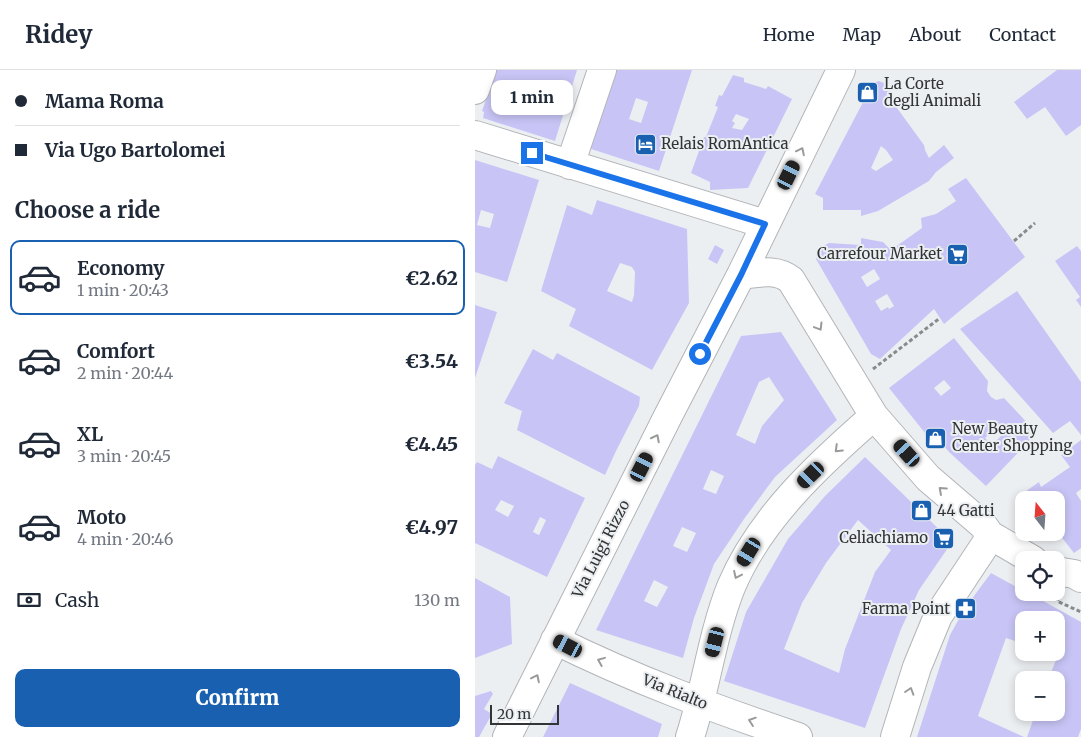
<!DOCTYPE html>
<html lang="en">
<head>
<meta charset="utf-8">
<style>
	:root { --surface:#fff; --page:#f6f6f7; --text:#1f2937; --muted:#747a83; --line:#e0e1e3; --accent:#1960b0 }
	body { margin:0; font-family:Merriweather,serif; background:var(--page); color:var(--text); height:100vh; display:flex; flex-direction:column; font-size:19px; white-space:nowrap }
	* { box-sizing:border-box; margin:0 }
	p { font-size:16px; color:var(--muted) }
	.icon { flex:none; width:28px; height:28px; fill:none; stroke:currentColor; stroke-width:2; stroke-linecap:round; stroke-linejoin:round }
	.map { position:relative; flex:1; overflow:hidden }
	.drawer { display:flex; flex-direction:column; background:var(--surface); width:475px }
	.drawer>* { flex:none }
	.guide { display:grid; align-content:center; height:110px; padding:0 15px; background:var(--surface) }
	.needle { width:32px; rotate:343deg }
	.tools { position:absolute; left:540px; top:421px; display:grid; gap:10px }
	.tools a { display:grid; place-items:center; width:50px; height:50px; border-radius:10px; background:var(--surface); box-shadow:0 2px 8px #0003; font-size:25px }
	.scale { position:absolute; left:15px; bottom:12px; width:69px; box-sizing:border-box; padding-left:5px; border:2px solid #333436; border-top:0; font-size:14px; line-height:18px; white-space:nowrap; color:#333436; -webkit-text-stroke:4px #eceff2; paint-order:stroke }
	.end { position:absolute; width:22px; height:22px; margin:-11px; border:6px solid #1a73e8; background:#fff; box-shadow:0 0 0 2px #fff }
	.from { border-radius:50% }
	.bubble { position:absolute; height:35px; border-radius:10px; background:var(--surface); box-shadow:0 2px 8px #0003; font-size:16px; font-weight:800; line-height:35px; text-align:center }
	.car { position:absolute; width:15px; height:30px; margin:-15px -8px; border-radius:6px; box-shadow:0 0 4px 1px #0007; background:linear-gradient(#222 24%,#8ab4d8 0 40%,#222 0 76%,#8ab4d8 0 86%,#222 0) }
	.guide b { display:flex; align-items:center; gap:18px; height:48px; font-size:19px }
	.guide b+b { border-top:1px solid var(--line) }
	.guide i { width:12px; height:12px; background:var(--text) }
	ul { padding:0; list-style:none }
	li { display:flex; align-items:center; gap:15px; height:75px; margin:0 10px 8px; padding:0 5px; border:2px solid transparent; border-radius:10px }
	li div { flex:1 }
	li b { display:block; font-size:19px }
	li em { font-style:normal; font-weight:800 }
	li.current { border-color:var(--accent) }
	li>.icon { width:45px; height:45px; stroke-width:1.5 }
	h2 { padding:0 15px; font-size:22px; line-height:60px }
	.pay { display:flex; align-items:center; gap:12px; height:55px; padding:0 15px; font-size:19px }
	.pay p { margin-inline-start:auto }
	.primary-button { display:flex; gap:10px; margin-top:auto; padding:10px 15px }
	.primary-button a { flex:1; height:58px; border-radius:10px; background:var(--accent); color:#fff; font-size:20px; font-weight:800; line-height:58px; text-align:center }
	header { display:flex; align-items:center; gap:30px; box-sizing:border-box; height:70px; padding:0 25px; background:var(--surface); border-bottom:1px solid var(--line) }
	header strong { font-size:24px }
	nav { display:flex; gap:28px; margin-inline-start:auto; font-size:18px }
	main { display:flex; flex:1; min-height:0 }
	.map>svg:first-child { display:block }
</style>
</head>
<body>
<header>
<strong>Ridey</strong>
<nav><a>Home</a><a>Map</a><a>About</a><a>Contact</a></nav>
</header>
<main>
<section class="drawer">
<div class="guide">
<b><i class="from"></i>Mama Roma</b>
<b><i></i>Via Ugo Bartolomei</b>
</div>
<h2>Choose a ride</h2>
<ul>
<li class="current"><svg class="icon" aria-label="car" viewBox="0 0 24 24"><path d="M5 17H2v-5l4-1 3-4h7l3 4 3 1v5h-3M9 17h6M6 11h13"/><circle cx="7" cy="17" r="2"/><circle cx="17" cy="17" r="2"/></svg><div><b>Economy</b><p>1 min · 20:43</p></div><em>€2.62</em></li>
<li><svg class="icon" aria-label="car" viewBox="0 0 24 24"><path d="M5 17H2v-5l4-1 3-4h7l3 4 3 1v5h-3M9 17h6M6 11h13"/><circle cx="7" cy="17" r="2"/><circle cx="17" cy="17" r="2"/></svg><div><b>Comfort</b><p>2 min · 20:44</p></div><em>€3.54</em></li>
<li><svg class="icon" aria-label="car" viewBox="0 0 24 24"><path d="M5 17H2v-5l4-1 3-4h7l3 4 3 1v5h-3M9 17h6M6 11h13"/><circle cx="7" cy="17" r="2"/><circle cx="17" cy="17" r="2"/></svg><div><b>XL</b><p>3 min · 20:45</p></div><em>€4.45</em></li>
<li><svg class="icon" aria-label="car" viewBox="0 0 24 24"><path d="M5 17H2v-5l4-1 3-4h7l3 4 3 1v5h-3M9 17h6M6 11h13"/><circle cx="7" cy="17" r="2"/><circle cx="17" cy="17" r="2"/></svg><div><b>Moto</b><p>4 min · 20:46</p></div><em>€4.97</em></li>
</ul>
<div class="pay"><svg class="icon" aria-label="cash" viewBox="0 0 24 24"><path d="M3 7h18v10H3z"/><circle cx="12" cy="12" r="2"/></svg>Cash<p>130 m</p></div>
<div class="primary-button"><a>Confirm</a></div>
</section>
<div class="map">
<svg width="606" height="667" viewBox="0 0 606 667">
	<rect width="100%" height="100%" fill="#eceff2"/>
	<path fill="#c8c5f6" fill-rule="evenodd" d="M21 0H102L80 71 8 48 9 42 7 41Z
		M135 0H217L184 101 110 77ZM161 28 173 32 166 53 154 49Z
		M582 0H606V55L591 66 570 37 552 49 539 32Z
		M258 5 269 8V12L291 19 293 16 317 29 273 118 235 120V112L216 103 229 67H231L243 37 240 36 244 25 247 26ZM261 44 274 49 267 60 257 58 260 53 257 51Z
		M404 11 411 14 417 22 412 30 422 38 449 75 450 80 454 88 469 75 479 88 461 102 454 111 403 141 386 146V140H348V128L340 124 398 13ZM406 76 411 80 418 90 401 101 396 98Z
		M0 90 64 110 32 212 0 202ZM6 140 19 144 15 158 2 155Z
		M491 108 550 187 469 254 459 239 405 289 396 284 341 189 346 177 354 173 386 175V168L408 172 416 180 447 158 446 148 461 144 481 131 473 119ZM399 199 405 209 392 217 386 207ZM412 224 419 236 414 239 413 237 406 241 400 231Z
		M122 130 212 159 214 233 177 300 94 256 101 239 66 221 92 135 117 145ZM145 193 157 197 160 202 159 225 157 232 132 221Z
		M240 175 249 180 242 194 233 189Z
		M602 176 606 181V237L601 230 605 227 580 191Z
		M542 221 606 312V365L595 351 578 363 485 259Z
		M0 235 22 242 0 308Z
		M306 262 362 350 300 407 269 449 239 494 219 548 208 588 121 560 266 266ZM294 307 309 330 287 356 280 374 261 365 284 312ZM236 400 249 406 241 424 228 419ZM207 457 221 463 212 482 198 476ZM179 510 193 517 182 537 169 531Z
		M479 268 513 311 512 321 516 327 521 330 529 328 557 358 560 365 511 416 474 382 456 361 450 363 414 318ZM469 310 476 318 466 326 459 318ZM520 359 526 366 517 375 510 368Z
		M58 279 78 290 82 283 165 327 164 336 141 381 130 405 42 360 47 341 29 333Z
		M606 370V419L601 423 606 431V478L599 483 581 460V430H550L547 424 564 412 566 417 595 397 586 385Z
		M23 386 110 428 72 507 0 473V395L2 392 17 399ZM26 430 39 436 33 447 20 440ZM65 447 71 450 64 465 58 462Z
		M390 387 477 472 444 520 426 559 390 658 249 611 271 542 313 469 350 426ZM383 450 416 480 400 502 370 579 364 603 309 579 327 533 351 493Z
		M516 503 549 521V522H552L606 552V659L603 667H552L561 642H581V610H573L583 585 576 583 581 582V550H549V574L531 568 503 646 549 667H442L475 565 490 538Z
		M0 508 35 527 37 574 0 588Z
		M95 613 187 654 183 667H68Z
		M16 621 18 624 9 639 17 644 4 667H0V626Z"/>
	<g fill="none" stroke-linecap="round" stroke-linejoin="round">
		<defs>
			<path id="minor" d="M0 20 7 0
				M0 65 290 154
				M95 95 127 0
				M266 205C284 203 301 198 316 210L399 346 453 408 508 455 515 465 558 490
				M581 501 599 504 606 508
				M80 570C158 609 240 639 323 667
				M32 667 193 346 266 205 366 0
				M215 667C231 618 237 565 256 517 285 448 344 394 399 346
				M420 667 442 597 463 546 512 472 515 465"/>
		</defs>
		<use href="#minor" stroke="#b2b5b8" stroke-width="30"/>
		<path stroke="#888a8c" stroke-width="3" stroke-dasharray="4 2.5" stroke-linecap="butt" d="M539 171 560 153
			M398 299 465 248
			M584 527 582 531 606 542"/>
		<use href="#minor" stroke="#fff" stroke-width="28"/>
	</g>
	<defs><path id="oneway-chevron" d="M-2-3.5L2.5 0L-2 3.5" fill="none" stroke-width="1.6" stroke-linecap="round" stroke-linejoin="round" transform="scale(1.25)"/></defs>
	<g stroke="#999a9a">
		<use href="#oneway-chevron" transform="translate(326 81) rotate(-64)"/>
		<use href="#oneway-chevron" transform="translate(344 257) rotate(59)"/>
		<use href="#oneway-chevron" transform="translate(181 368) rotate(-63)"/>
		<use href="#oneway-chevron" transform="translate(363 379) rotate(136)"/>
		<use href="#oneway-chevron" transform="translate(467 420) rotate(-138)"/>
		<use href="#oneway-chevron" transform="translate(262 505) rotate(115)"/>
		<use href="#oneway-chevron" transform="translate(126 591) rotate(-158)"/>
		<use href="#oneway-chevron" transform="translate(61 608) rotate(-64)"/>
		<use href="#oneway-chevron" transform="translate(435 621) rotate(-72)"/>
		<use href="#oneway-chevron" transform="translate(277 651) rotate(-161)"/>
	</g>
	<g fill="none" stroke-linecap="round" stroke-linejoin="round">
		<path stroke="#1a73e8" stroke-width="6" d="M57 83 290 154 266 205 225 284"/>
	</g>
	<defs>
		<symbol id="shop-square" viewBox="-11 -11 22 22"><rect x="-9" y="-9" width="18" height="18" rx="4" fill="#1960b0" stroke="#eceff2"/><path d="M-5-2.5h2.3a2.7 3.5 0 0 1 5.4 0H5L5.5 6h-11ZM-1.5-2.5h3a1.5 2.3 0 0 0-3 0Z" fill="#fff"/></symbol>
		<symbol id="hotel-square" viewBox="-11 -11 22 22"><rect x="-9" y="-9" width="18" height="18" rx="4" fill="#1960b0" stroke="#eceff2"/><path d="M-6-4.5h1.5V1H6V5H4.5V3h-9V5H-6ZM-4 0a1.8 1.8 0 1 1 3.6 0ZM.5 0V-2.5h3Q6-2.5 6 0Z" fill="#fff"/></symbol>
		<symbol id="supermarket-square" viewBox="-11 -11 22 22"><rect x="-9" y="-9" width="18" height="18" rx="4" fill="#1960b0" stroke="#eceff2"/><path d="M-6-5.5h2.5l.6 2H6L4.5 2H-2.5L-4.4-4H-6ZM-1.5 3.2a1.3 1.3 0 1 0 .1 0ZM3 3.2a1.3 1.3 0 1 0 .1 0Z" fill="#fff"/></symbol>
		<symbol id="pharmacy-square" viewBox="-11 -11 22 22"><rect x="-9" y="-9" width="18" height="18" rx="4" fill="#1960b0" stroke="#eceff2"/><path d="M-2-6h4v4h4v4h-4v4h-4v-4h-4v-4h4Z" fill="#fff"/></symbol>
	</defs>
	<g fill-rule="evenodd">
		<use href="#shop-square" x="380" y="10" width="25" height="25"/>
		<use href="#hotel-square" x="158" y="62" width="25" height="25"/>
		<use href="#supermarket-square" x="470" y="172" width="25" height="25"/>
		<use href="#shop-square" x="448" y="356" width="25" height="25"/>
		<use href="#shop-square" x="434" y="428" width="25" height="25"/>
		<use href="#supermarket-square" x="456" y="456" width="25" height="25"/>
		<use href="#pharmacy-square" x="478" y="526" width="25" height="25"/>
	</g>
	<g text-anchor="middle" stroke-width="4" stroke-linejoin="round" paint-order="stroke">
		<g font-size="15" fill="#333436" stroke="#eceff2" text-anchor="start">
			<text x="409" y="19">La Corte<tspan x="409" dy="17">degli Animali</tspan></text>
			<text x="186" y="79">Relais RomAntica</text>
			<text x="467" y="189" text-anchor="end">Carrefour Market</text>
			<text x="477" y="364">New Beauty<tspan x="477" dy="17">Center Shopping</tspan></text>
			<text x="462" y="446">44 Gatti</text>
			<text x="453" y="473" text-anchor="end">Celiachiamo</text>
			<text x="475" y="544" text-anchor="end">Farma Point</text>
		</g>
		<g font-size="15" fill="#333436" stroke="#eceff2">
			<text transform="translate(126 479) rotate(-63)" y="5">Via Luigi Rizzo</text>
			<text transform="translate(200 622) rotate(22)" y="5">Via Rialto</text>
		</g>
	</g>
</svg>
<div class="tools">
<a><svg class="needle" viewBox="-14 -14 28 28"><path d="M0-13l5 13h-10z" fill="#e53935"/><path d="M0 13l5-13h-10z" fill="#747a83"/></svg></a>
<a><svg class="icon" aria-label="locate" viewBox="0 0 24 24"><circle cx="12" cy="12" r="6"/><path d="M12 2v4M12 18v4M2 12h4M18 12h4"/></svg></a>
<a>+</a>
<a>−</a>
</div>
<div class="scale">20 m</div>
<i class="end from" style="left:225px;top:284px"></i>
<i class="end" style="left:57px;top:83px"></i>
<div class="bubble" style="left:16px;top:10px;width:82px">1 min</div>
<i class="car" style="left:314px;top:105px;rotate:26deg"></i>
<i class="car" style="left:432px;top:383px;rotate:318deg"></i>
<i class="car" style="left:167px;top:397px;rotate:27deg"></i>
<i class="car" style="left:336px;top:405px;rotate:226deg"></i>
<i class="car" style="left:274px;top:482px;rotate:211deg"></i>
<i class="car" style="left:240px;top:572px;rotate:194deg"></i>
<i class="car" style="left:93px;top:576px;rotate:297deg"></i>
</div>
</main>
</body>
</html>
